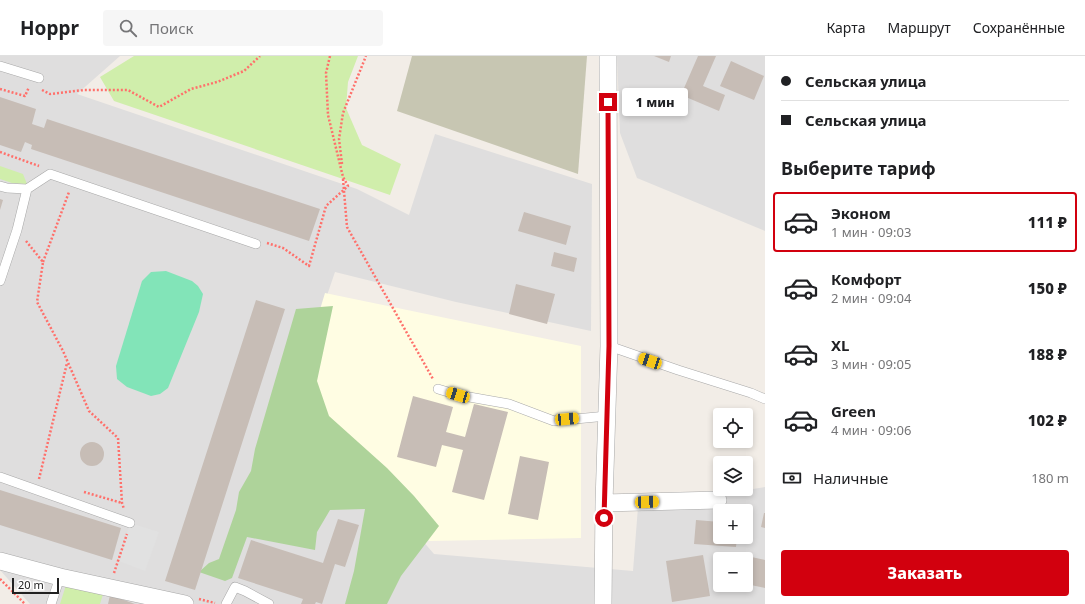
<!DOCTYPE html>
<html lang="ru">
<head>
<meta charset="utf-8">
<style>
	:root { --surface:#fff; --page:#f6f6f6; --text:#202124; --muted:#757577; --line:#e0e0e0; --accent:#d2000e }
	body { margin:0; font-family:"Noto Sans",sans-serif; background:var(--page); color:var(--text); height:100vh; display:flex; flex-direction:column; font-size:15px; white-space:nowrap }
	* { box-sizing:border-box; margin:0 }
	p { font-size:13px; color:var(--muted) }
	.icon { flex:none; width:22px; height:22px; fill:none; stroke:currentColor; stroke-width:2; stroke-linecap:round; stroke-linejoin:round }
	.map { position:relative; flex:1; overflow:hidden }
	.side { display:flex; flex-direction:column; background:var(--surface); width:320px }
	.side>* { flex:none }
	.top-card { display:grid; align-content:center; height:88px; padding:0 16px; background:var(--surface) }
	.tools { position:absolute; left:713px; top:352px; display:grid; gap:8px }
	.tools a { display:grid; place-items:center; width:40px; height:40px; border-radius:4px; background:var(--surface); box-shadow:0 2px 6px #0003; font-size:20px }
	.scale { position:absolute; left:12px; bottom:10px; width:47px; box-sizing:border-box; padding-left:4px; border:2px solid #212121; border-top:0; font-size:11px; line-height:14px; white-space:nowrap; color:#212121; -webkit-text-stroke:3px #fff; paint-order:stroke }
	.end { position:absolute; width:18px; height:18px; margin:-9px; border:5px solid #d2000e; background:#fff; box-shadow:0 0 0 2px #fff }
	.from { border-radius:50% }
	.bubble { position:absolute; height:28px; border-radius:4px; background:var(--surface); box-shadow:0 2px 6px #0003; font-size:13px; font-weight:800; line-height:28px; text-align:center }
	.car { position:absolute; width:12px; height:24px; margin:-12px -6px; border-radius:5px; box-shadow:0 0 3px 1px #0007; background:linear-gradient(#f5c518 24%,#345 0 40%,#f5c518 0 76%,#345 0 86%,#f5c518 0) }
	.top-card b { display:flex; align-items:center; gap:14px; height:38px; font-size:15px }
	.top-card b+b { border-top:1px solid var(--line) }
	.top-card i { width:10px; height:10px; background:var(--text) }
	ul { padding:0; list-style:none }
	li { display:flex; align-items:center; gap:12px; height:60px; margin:0 8px 6px; padding:0 8px; border:2px solid transparent; border-radius:4px }
	li div { flex:1 }
	li b { display:block; font-size:15px }
	li em { font-style:normal; font-weight:800 }
	li.on { border-color:var(--accent) }
	li>.icon { width:36px; height:36px; stroke-width:1.5 }
	h2 { padding:0 16px; font-size:18px; line-height:48px }
	.pay { display:flex; align-items:center; gap:10px; height:44px; padding:0 16px; font-size:15px }
	.pay p { margin-inline-start:auto }
	.primary-button { display:flex; gap:8px; margin-top:auto; padding:8px 16px }
	.primary-button a { flex:1; height:46px; border-radius:4px; background:var(--accent); color:#fff; font-size:16px; font-weight:800; line-height:46px; text-align:center }
	header { display:flex; align-items:center; gap:24px; box-sizing:border-box; height:56px; padding:0 20px; background:var(--surface); border-bottom:1px solid var(--line) }
	header strong { font-size:19px }
	nav { display:flex; gap:22px; margin-inline-start:auto; font-size:14px }
	.search { width:280px; height:36px; background:var(--page); display:flex; align-items:center; gap:10px; box-sizing:border-box; padding:0 14px; border-radius:4px; color:var(--muted); font-size:15px }
	main { display:flex; flex:1; min-height:0 }
	.map>svg:first-child { display:block }
</style>
</head>
<body>
<header>
<strong>Hoppr</strong>
<div class="search"><svg class="icon" aria-label="search" viewBox="0 0 24 24"><circle cx="10" cy="10" r="6"/><path d="M15 15l6 6"/></svg>Поиск</div>
<nav><a>Карта</a><a>Маршрут</a><a>Сохранённые</a></nav>
</header>
<main>
<div class="map">
<svg width="765" height="548" viewBox="0 0 765 548">
	<rect width="100%" height="100%" fill="#f2ede7"/>
	<path fill="#dfdede" fill-rule="evenodd" d="M0 0H120L77 38 357 133 409 159 435 78 592 128 591 275 456 246 335 216 284 365 391 448 434 498 633 515 638 451 765 431V548H30L0 514ZM720 455H746V481H720ZM720 503H746V529H720Z
		M617 0H765V175L637 122 620 77Z"/>
	<path fill="#fffde3" d="M325 237 581 290V482L429 485 389 436 288 359Z"/>
	<path fill="#c7c6b2" d="M412 0H587L578 118 397 55Z"/>
	<path fill="#d0eeab" d="M134 0H358L348 26 346 52 362 89 401 108 390 139 114 45 100 21Z
		M0 110 23 118 27 128 12 127 0 123Z
		M66 529 104 535 100 548H60Z"/>
	<path fill="#aed39a" d="M333 250 317 325 329 360 387 412 414 440 439 470 401 520 387 548H345L354 515 365 453 330 454 317 476 315 494 247 481 232 522 225 525 199 516 209 507 219 503 236 454 239 436 251 415 255 393 296 253Z"/>
	<path fill="#82e4b8" d="M166 215 192 225 198 230 203 238 199 256 168 332 160 338 151 340 127 331 117 323 116 310 142 225 151 216Z"/>
	<path fill="#e1e1e1" d="M130 467 159 476 145 515 119 505Z"/>
	<path fill="#c7bdb6" d="M654 0H671L669 6Z
		M698 0H716L703 30 725 39 719 55 681 39Z
		M731 5 764 20 754 44 720 30Z
		M0 41 36 53 32 68 44 72 47 63 320 153 309 185 31 93 32 89 25 86 21 96 0 89Z
		M0 143 3 144 0 154Z
		M524 156 571 170 566 189 518 175Z
		M554 196 577 202 574 216 551 210Z
		M516 228 555 238 547 268 509 258Z
		M256 244 285 253 195 534 165 525Z
		M413 340 453 351 446 376 465 381 474 348 508 356 484 444 452 436 463 394 442 389 436 411 397 401Z
		M80 398a12 12 0 1 1 24 0a12 12 0 1 1-24 0Z
		M520 400 549 406 538 464 508 458Z
		M0 434 121 472 112 504 0 469Z
		M764 457H765V472L761 471Z
		M338 463 359 469 345 511 335 508 322 548 316 546 315 548H301L303 543 238 522 251 484 323 507Z
		M696 464 720 466V481H737L736 491 694 488Z
		M703 499 710 540 672 546 666 505Z
		M747 500 765 504V532L746 528V505Z
		M110 539 135 548H108Z"/>
	<g fill="none" stroke-linecap="round" stroke-linejoin="round">
		<defs>
			<path id="lane" d="M0 10 39 22
				M0 130 7 132 27 133 50 118 256 188
				M0 225 17 174 27 133
				M609 290 678 314 751 337 765 343
				M438 333 458 339 509 348 554 365 607 360
				M0 421 130 467
				M51 548 60 521
				M226 548 235 531 245 535 269 548"/>
			<path id="street" d="M604 447 718 444
				M0 505 60 521 185 548
				M603 548 604 447 609 290 608 0"/>
		</defs>
		<use href="#lane" stroke="#a8a8a8" stroke-width="10"/>
		<use href="#street" stroke="#a8a8a8" stroke-width="18"/>
		<path stroke="#ff706b" stroke-width="2.5" stroke-dasharray="2 2" stroke-linecap="butt" d="M0 33 25 40 29 31
			M42 34 50 38 84 34H128L159 51 191 33 217 26 244 15 260 0
			M0 96 39 110
			M342 108 339 83 343 57 366 0
			M343 123 347 171 433 323
			M26 185 43 206 37 246 63 295 89 355 118 382 122 447 124 453
			M267 187 283 192 309 210 326 150 348 130 343 121 328 59 326 17 330 0
			M43 206 69 136
			M39 423 67 307
			M84 436 122 447
			M114 517 127 478
			M0 523 25 548
			M199 543 215 547"/>
		<use href="#lane" stroke="#fff" stroke-width="9"/>
		<use href="#street" stroke="#fff" stroke-width="17"/>
	</g>
	<g fill="none" stroke-linecap="round" stroke-linejoin="round">
		<path stroke="#d2000e" stroke-width="5" d="M604 462 609 290 608 46"/>
	</g>
</svg>
<div class="tools">
<a><svg class="icon" aria-label="locate" viewBox="0 0 24 24"><circle cx="12" cy="12" r="6"/><path d="M12 2v4M12 18v4M2 12h4M18 12h4"/></svg></a>
<a><svg class="icon" aria-label="layers" viewBox="0 0 24 24"><path d="M12 4l9 5-9 5-9-5zM3 14l9 5 9-5"/></svg></a>
<a>+</a>
<a>−</a>
</div>
<div class="scale">20 m</div>
<i class="end from" style="left:604px;top:462px"></i>
<i class="end" style="left:608px;top:46px"></i>
<div class="bubble" style="left:622px;top:32px;width:66px">1 мин</div>
<i class="car" style="left:650px;top:305px;rotate:289deg"></i>
<i class="car" style="left:458px;top:339px;rotate:287deg"></i>
<i class="car" style="left:567px;top:363px;rotate:85deg"></i>
<i class="car" style="left:647px;top:446px;rotate:88deg"></i>
</div>
<section class="side">
<div class="top-card">
<b><i class="from"></i>Сельская улица</b>
<b><i></i>Сельская улица</b>
</div>
<h2>Выберите тариф</h2>
<ul>
<li class="on"><svg class="icon" aria-label="car" viewBox="0 0 24 24"><path d="M5 17H2v-5l4-1 3-4h7l3 4 3 1v5h-3M9 17h6M6 11h13"/><circle cx="7" cy="17" r="2"/><circle cx="17" cy="17" r="2"/></svg><div><b>Эконом</b><p>1 мин · 09:03</p></div><em>111 ₽</em></li>
<li><svg class="icon" aria-label="car" viewBox="0 0 24 24"><path d="M5 17H2v-5l4-1 3-4h7l3 4 3 1v5h-3M9 17h6M6 11h13"/><circle cx="7" cy="17" r="2"/><circle cx="17" cy="17" r="2"/></svg><div><b>Комфорт</b><p>2 мин · 09:04</p></div><em>150 ₽</em></li>
<li><svg class="icon" aria-label="car" viewBox="0 0 24 24"><path d="M5 17H2v-5l4-1 3-4h7l3 4 3 1v5h-3M9 17h6M6 11h13"/><circle cx="7" cy="17" r="2"/><circle cx="17" cy="17" r="2"/></svg><div><b>XL</b><p>3 мин · 09:05</p></div><em>188 ₽</em></li>
<li><svg class="icon" aria-label="car" viewBox="0 0 24 24"><path d="M5 17H2v-5l4-1 3-4h7l3 4 3 1v5h-3M9 17h6M6 11h13"/><circle cx="7" cy="17" r="2"/><circle cx="17" cy="17" r="2"/></svg><div><b>Green</b><p>4 мин · 09:06</p></div><em>102 ₽</em></li>
</ul>
<div class="pay"><svg class="icon" aria-label="cash" viewBox="0 0 24 24"><path d="M3 7h18v10H3z"/><circle cx="12" cy="12" r="2"/></svg>Наличные<p>180 m</p></div>
<div class="primary-button"><a>Заказать</a></div>
</section>
</main>
</body>
</html>
